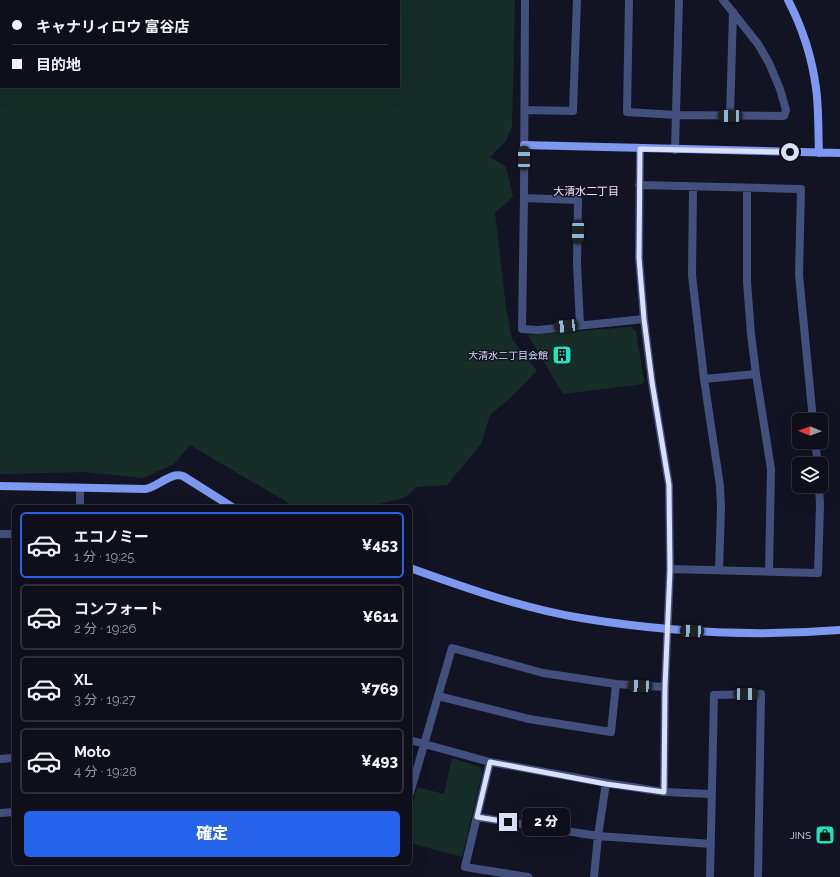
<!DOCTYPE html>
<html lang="ja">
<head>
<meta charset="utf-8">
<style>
	:root { --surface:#0e0f1b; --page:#171824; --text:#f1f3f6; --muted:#9b9ca3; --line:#2e2f3a; --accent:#2563eb }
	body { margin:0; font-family:Raleway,"Noto Sans JP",sans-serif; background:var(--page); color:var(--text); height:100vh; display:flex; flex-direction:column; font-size:15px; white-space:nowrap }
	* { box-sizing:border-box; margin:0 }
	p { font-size:13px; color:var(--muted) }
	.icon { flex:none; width:22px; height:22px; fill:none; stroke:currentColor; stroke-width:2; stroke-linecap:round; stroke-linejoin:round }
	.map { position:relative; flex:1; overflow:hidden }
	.details { position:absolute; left:12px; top:505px; width:400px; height:360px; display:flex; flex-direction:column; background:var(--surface); border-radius:6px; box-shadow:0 4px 16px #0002,0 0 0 1px var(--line) }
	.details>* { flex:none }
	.guide { position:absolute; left:0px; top:0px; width:400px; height:88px; box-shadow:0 4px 16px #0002,0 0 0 1px var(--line); display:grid; align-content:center; height:88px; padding:0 12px; background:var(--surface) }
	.needle { width:26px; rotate:271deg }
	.buttons { position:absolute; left:792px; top:413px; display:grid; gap:8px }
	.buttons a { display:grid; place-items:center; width:36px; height:36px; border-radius:6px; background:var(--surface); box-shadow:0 4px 16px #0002,0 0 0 1px var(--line); font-size:20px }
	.end { position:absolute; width:18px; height:18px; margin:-9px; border:5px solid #dadffb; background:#111; box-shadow:0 0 0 2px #111 }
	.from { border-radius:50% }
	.bubble { position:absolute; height:28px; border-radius:6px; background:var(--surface); box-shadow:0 4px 16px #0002,0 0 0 1px var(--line); font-size:13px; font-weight:800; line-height:28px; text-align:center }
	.car { position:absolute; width:12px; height:24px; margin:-12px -6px; border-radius:5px; box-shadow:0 0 3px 1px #0007; background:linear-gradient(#222 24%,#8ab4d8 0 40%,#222 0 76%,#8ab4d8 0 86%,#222 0) }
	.guide b { display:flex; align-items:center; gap:14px; height:38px; font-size:15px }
	.guide b+b { border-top:1px solid var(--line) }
	.guide i { width:10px; height:10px; background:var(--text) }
	ul { padding:7px 0 0; list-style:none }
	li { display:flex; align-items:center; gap:12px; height:66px; margin:0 8px 6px; padding:0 4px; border:2px solid var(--line); border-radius:6px }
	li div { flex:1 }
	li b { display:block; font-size:15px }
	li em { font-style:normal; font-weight:800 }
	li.current { border-color:var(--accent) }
	li>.icon { width:36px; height:36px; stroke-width:1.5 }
	.primary-button { display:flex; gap:8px; margin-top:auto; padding:8px 12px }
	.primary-button a { flex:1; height:46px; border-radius:6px; background:var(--accent); color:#fff; font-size:16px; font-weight:800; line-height:46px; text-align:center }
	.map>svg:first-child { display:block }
</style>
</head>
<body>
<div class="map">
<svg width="840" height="877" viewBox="0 0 840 877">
	<rect width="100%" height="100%" fill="#121424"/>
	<path fill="#162e27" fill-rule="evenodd" d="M0 0H515L512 126 506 141 490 157 506 167 513 197 495 213 506 307 512 339 537 371 510 398 490 415 481 444 447 485 417 487 404 498 366 507H295L190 445 174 464 143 478 85 472 0 474ZM1 1H399V87H1Z
		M631 327 636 331 644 381 642 384 563 394 528 335Z
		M452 758 480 767 482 773 462 857 410 843V815L417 787 444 794Z"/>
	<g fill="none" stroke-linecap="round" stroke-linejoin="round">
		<path stroke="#43507e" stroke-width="8" d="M525 0 524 198 522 329 538 330 644 319
			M629 0 627 112 676 115 784 116 786 110 780 89 769 63 758 44 723 0
			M525 110 573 111 577 0
			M730 116 733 12
			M640 149 639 258 644 319 652 383 669 485 670 569 665 687 664 792
			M675 150 679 0
			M639 185 801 189 799 275 813 420
			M693 187 692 275 704 379 720 486 721 508 719 570
			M747 188V282L751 334 756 374 771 469 769 571
			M524 198 578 200 577 264 580 325
			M704 379 756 374
			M815 442 818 464
			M80 507V488
			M0 534H14
			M670 569 818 573 820 505 819 486
			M438 696 529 719 611 732 616 684
			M410 740 490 762 606 783 664 792 711 794
			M0 759 14 758
			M490 762 465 867 528 877
			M410 793 452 648 543 673 616 684 665 687
			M0 813 14 812
			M477 817 598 836 711 844
			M594 877 598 836 606 783
			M710 877 714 695 761 694 758 877"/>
		<path stroke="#7c98ef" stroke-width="8" d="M788 0C802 27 812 58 816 88 819 109 818 131 819 153
			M524 145 840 153
			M0 486 145 489C158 487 170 472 183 476L232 507
			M410 568C466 588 522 608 581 618 667 632 754 637 840 630"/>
	</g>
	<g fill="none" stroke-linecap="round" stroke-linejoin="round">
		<path stroke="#dadffb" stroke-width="5" d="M508 822 477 817 490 762 606 784 664 792 665 687 670 569 669 485 652 382 644 319 639 258 640 149 790 152"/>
	</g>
	<defs>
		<symbol id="building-square" viewBox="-11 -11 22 22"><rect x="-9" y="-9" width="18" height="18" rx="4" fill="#1de4c3" stroke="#121424"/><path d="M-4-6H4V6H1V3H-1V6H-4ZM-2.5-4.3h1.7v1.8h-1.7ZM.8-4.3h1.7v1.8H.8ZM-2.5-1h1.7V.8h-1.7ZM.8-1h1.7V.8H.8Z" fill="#111"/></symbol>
		<symbol id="shop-square" viewBox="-11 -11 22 22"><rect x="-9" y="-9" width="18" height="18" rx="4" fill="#1de4c3" stroke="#121424"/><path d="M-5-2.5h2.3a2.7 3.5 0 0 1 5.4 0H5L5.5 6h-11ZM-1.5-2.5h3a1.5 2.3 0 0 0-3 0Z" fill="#111"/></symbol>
	</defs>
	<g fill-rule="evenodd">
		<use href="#building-square" x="551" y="344" width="22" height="22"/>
		<use href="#shop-square" x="814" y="824" width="22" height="22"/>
	</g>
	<g text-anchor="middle" stroke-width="3" stroke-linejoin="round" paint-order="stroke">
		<g font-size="10" fill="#dadffb" stroke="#121424" text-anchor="end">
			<text x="548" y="359">大清水二丁目会館</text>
			<text x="811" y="839">JINS</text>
		</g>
		<g font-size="11" fill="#fbdcf8" stroke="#121424">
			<text x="586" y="195">大清水二丁目</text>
		</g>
	</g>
</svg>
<div class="buttons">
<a><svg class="needle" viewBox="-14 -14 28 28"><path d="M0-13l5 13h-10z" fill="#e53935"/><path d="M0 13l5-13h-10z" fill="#9b9ca3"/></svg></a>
<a><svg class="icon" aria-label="layers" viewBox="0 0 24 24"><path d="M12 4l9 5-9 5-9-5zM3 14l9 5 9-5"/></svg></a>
</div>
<i class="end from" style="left:790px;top:152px"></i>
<i class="end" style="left:508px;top:822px"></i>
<div class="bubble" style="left:522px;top:808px;width:48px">2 分</div>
<i class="car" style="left:730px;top:116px;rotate:270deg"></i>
<i class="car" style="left:524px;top:158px;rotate:0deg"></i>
<i class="car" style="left:578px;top:232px;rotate:181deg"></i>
<i class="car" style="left:566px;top:326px;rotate:264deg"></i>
<i class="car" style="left:692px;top:631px;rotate:273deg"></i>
<i class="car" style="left:640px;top:686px;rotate:273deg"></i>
<i class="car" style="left:746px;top:694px;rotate:89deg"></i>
<div class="guide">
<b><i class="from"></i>キャナリィロウ 富谷店</b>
<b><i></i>目的地</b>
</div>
<section class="details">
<ul>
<li class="current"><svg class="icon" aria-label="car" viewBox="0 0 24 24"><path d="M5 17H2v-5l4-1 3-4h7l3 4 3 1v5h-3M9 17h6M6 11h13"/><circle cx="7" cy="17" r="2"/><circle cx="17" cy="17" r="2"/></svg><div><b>エコノミー</b><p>1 分 · 19:25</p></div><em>¥453</em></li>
<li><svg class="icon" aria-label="car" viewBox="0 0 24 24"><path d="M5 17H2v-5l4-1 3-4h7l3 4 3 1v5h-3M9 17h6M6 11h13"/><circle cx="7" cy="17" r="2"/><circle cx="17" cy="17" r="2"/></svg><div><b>コンフォート</b><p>2 分 · 19:26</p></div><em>¥611</em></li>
<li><svg class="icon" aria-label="car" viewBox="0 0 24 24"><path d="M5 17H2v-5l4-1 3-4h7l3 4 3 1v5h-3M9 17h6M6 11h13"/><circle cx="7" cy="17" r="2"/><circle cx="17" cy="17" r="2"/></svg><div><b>XL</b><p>3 分 · 19:27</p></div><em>¥769</em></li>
<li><svg class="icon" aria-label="car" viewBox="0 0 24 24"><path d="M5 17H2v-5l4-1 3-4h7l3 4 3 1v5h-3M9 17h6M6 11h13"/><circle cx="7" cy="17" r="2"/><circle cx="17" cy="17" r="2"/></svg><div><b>Moto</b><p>4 分 · 19:28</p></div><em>¥493</em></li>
</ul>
<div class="primary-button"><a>確定</a></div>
</section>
</div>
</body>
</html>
